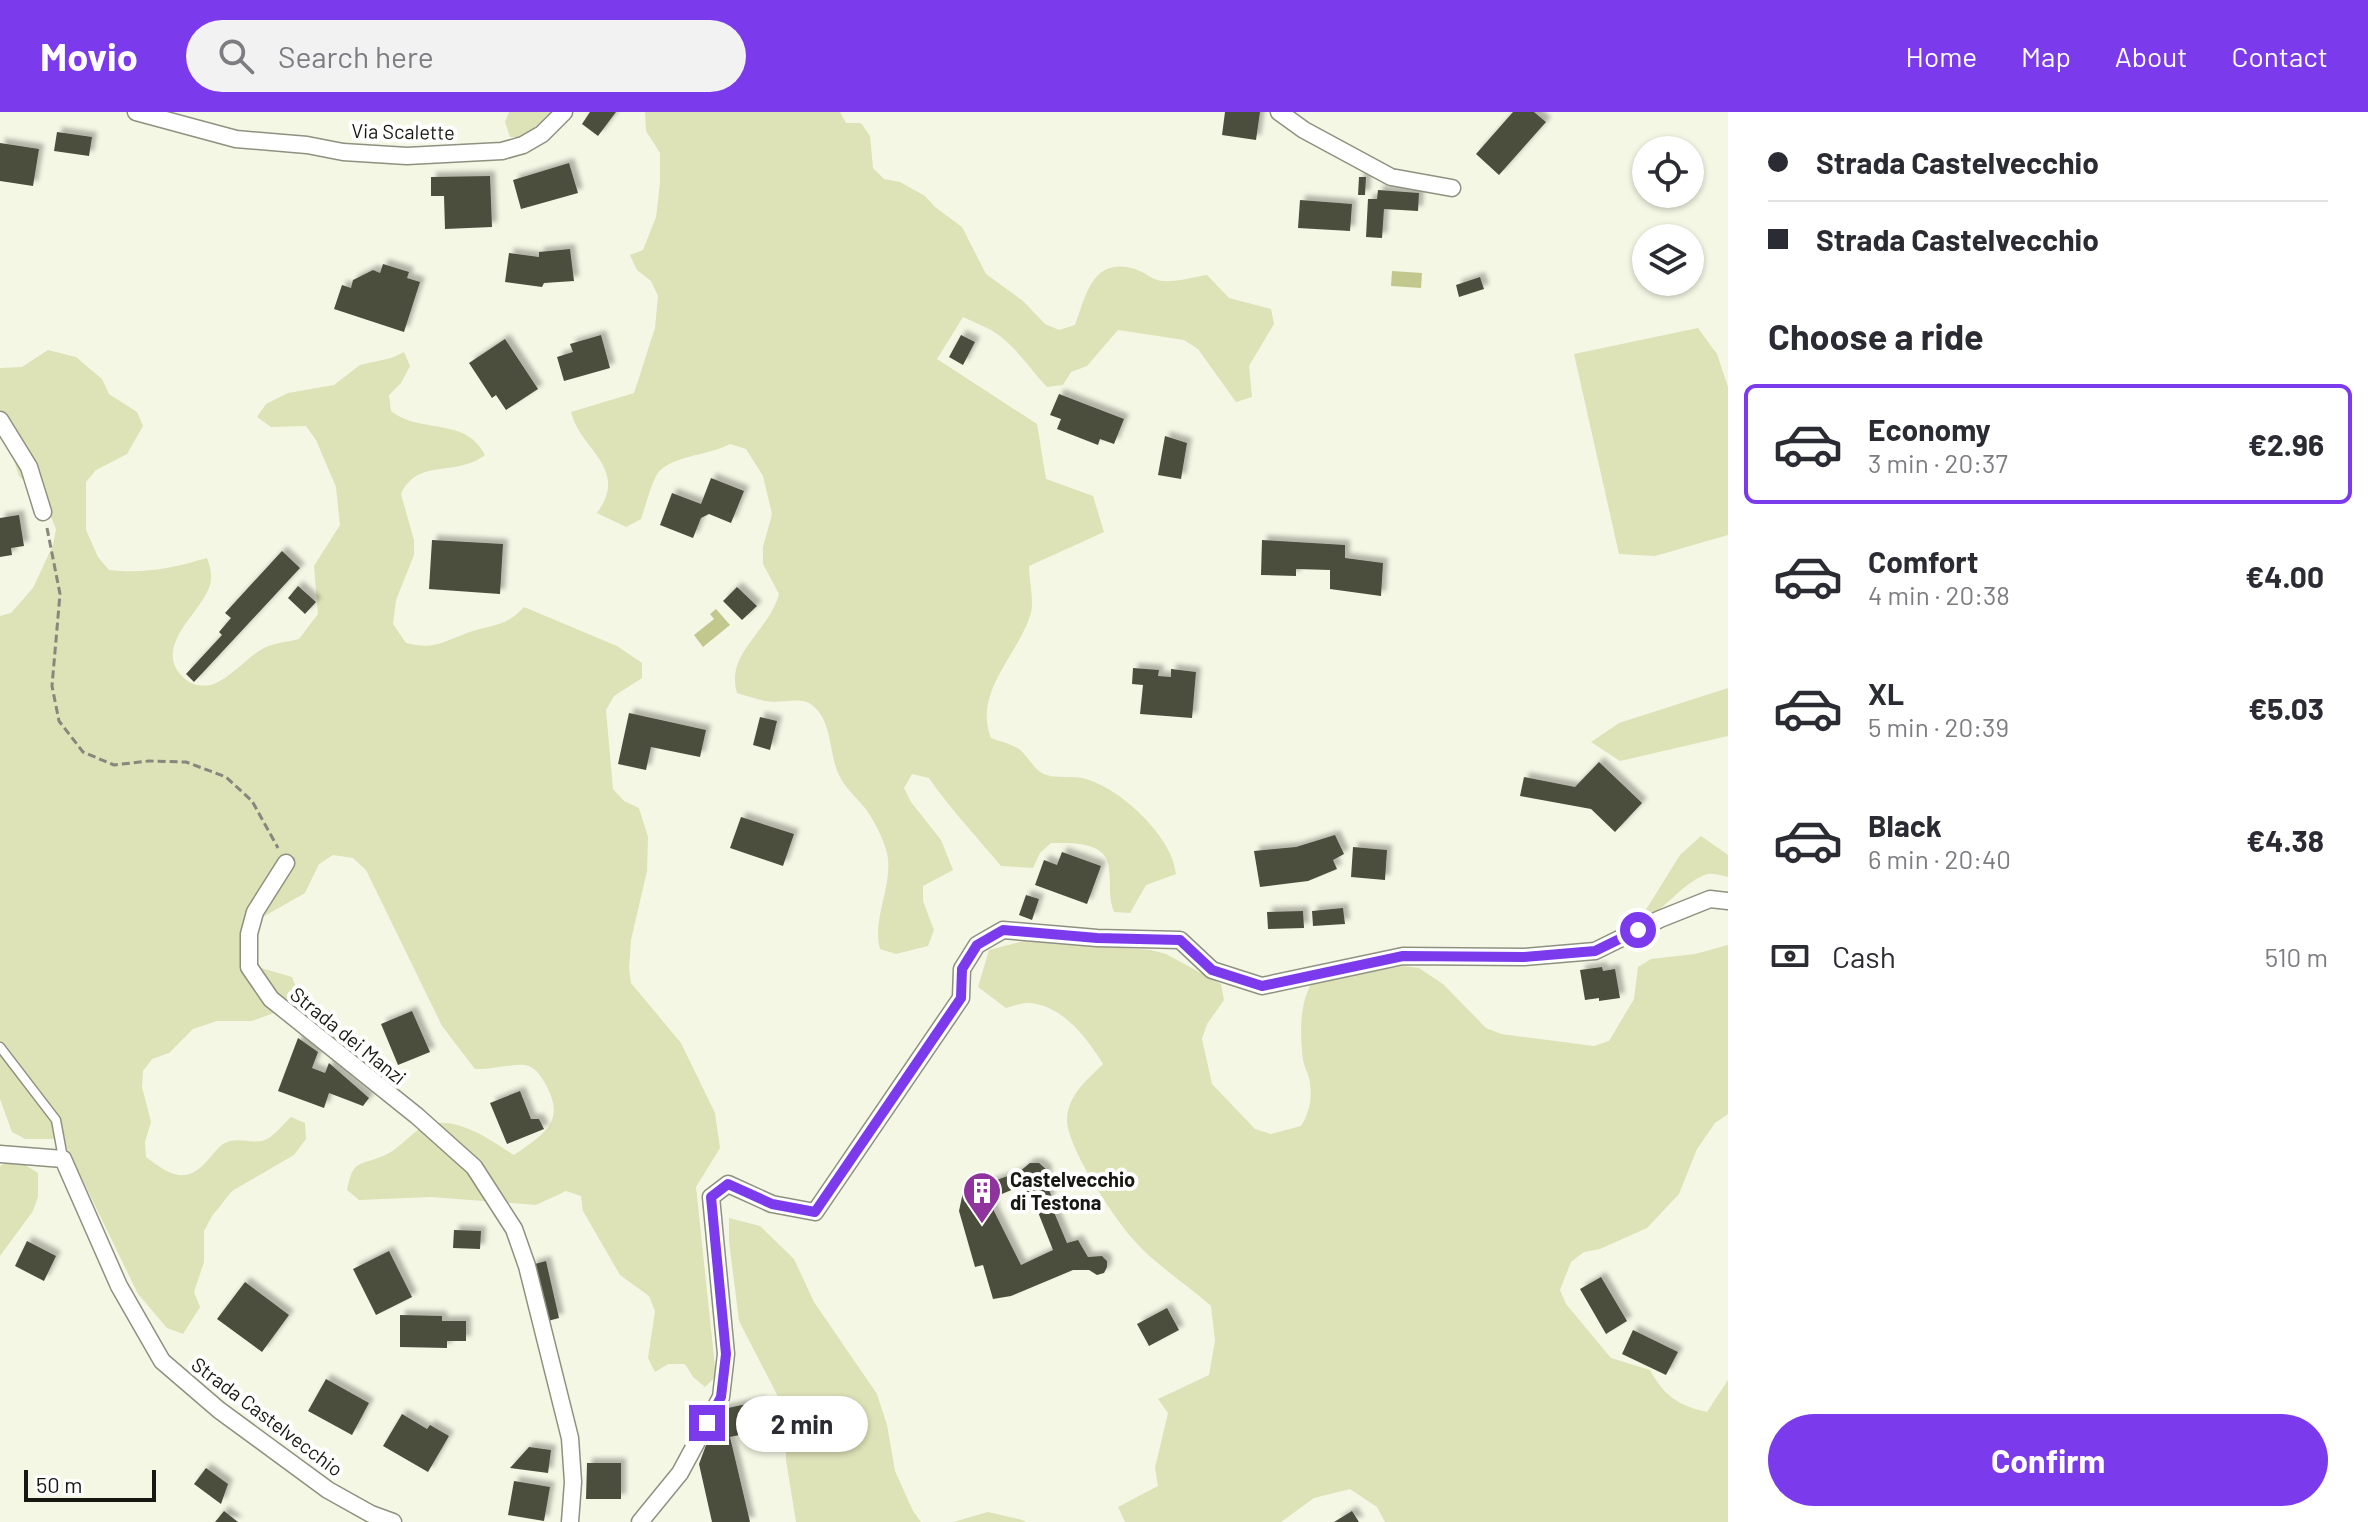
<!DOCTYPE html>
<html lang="en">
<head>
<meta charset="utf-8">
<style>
	:root { --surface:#fff; --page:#f2f2f3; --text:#2b2b33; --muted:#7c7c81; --line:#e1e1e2; --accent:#7c3aed }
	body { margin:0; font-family:Barlow,sans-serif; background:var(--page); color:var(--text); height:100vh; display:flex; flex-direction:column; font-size:30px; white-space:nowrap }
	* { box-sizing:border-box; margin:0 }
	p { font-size:26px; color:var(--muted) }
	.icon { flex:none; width:44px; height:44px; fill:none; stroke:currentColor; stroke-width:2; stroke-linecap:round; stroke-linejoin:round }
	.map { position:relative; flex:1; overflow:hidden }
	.panel { display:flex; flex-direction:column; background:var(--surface); width:640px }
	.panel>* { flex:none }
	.banner { display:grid; align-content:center; height:176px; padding:0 40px; background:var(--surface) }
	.fabs { position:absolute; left:1632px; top:24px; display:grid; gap:16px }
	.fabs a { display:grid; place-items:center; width:72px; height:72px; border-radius:50%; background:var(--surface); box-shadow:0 2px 6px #0004; font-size:40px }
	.scale { position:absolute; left:24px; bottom:20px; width:132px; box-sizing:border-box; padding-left:8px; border:4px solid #171812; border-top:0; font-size:22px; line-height:28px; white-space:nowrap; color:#171812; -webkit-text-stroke:6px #fff; paint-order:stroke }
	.end { position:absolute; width:36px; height:36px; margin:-18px; border:10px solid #7c3aed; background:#fff; box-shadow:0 0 0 4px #fff }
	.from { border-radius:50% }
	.bubble { position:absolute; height:56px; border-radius:28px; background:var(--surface); box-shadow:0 2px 6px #0004; font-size:26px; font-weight:700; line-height:56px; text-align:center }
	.banner b { display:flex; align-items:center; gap:28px; height:76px; font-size:30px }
	.banner b+b { border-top:2px solid var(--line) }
	.banner i { width:20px; height:20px; background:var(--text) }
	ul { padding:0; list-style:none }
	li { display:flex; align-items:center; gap:24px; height:120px; margin:0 16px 12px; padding:0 24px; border:4px solid transparent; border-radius:12px }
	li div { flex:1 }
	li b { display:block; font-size:30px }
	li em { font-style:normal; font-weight:700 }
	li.on { border-color:var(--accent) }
	li>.icon { width:72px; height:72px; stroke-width:1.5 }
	h2 { padding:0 40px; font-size:36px; line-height:96px }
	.pay { display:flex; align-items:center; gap:20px; height:88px; padding:0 40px; font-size:30px }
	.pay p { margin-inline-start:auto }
	.button { display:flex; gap:16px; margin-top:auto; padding:16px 40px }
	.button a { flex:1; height:92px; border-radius:48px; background:var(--accent); color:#fff; font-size:32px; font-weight:700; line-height:92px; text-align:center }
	header { display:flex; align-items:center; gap:48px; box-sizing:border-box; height:112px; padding:0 40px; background:var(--accent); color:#fff }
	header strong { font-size:38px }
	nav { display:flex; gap:44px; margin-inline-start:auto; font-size:28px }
	.search { width:560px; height:72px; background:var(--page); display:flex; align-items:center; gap:20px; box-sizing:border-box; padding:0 28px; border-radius:44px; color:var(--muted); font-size:30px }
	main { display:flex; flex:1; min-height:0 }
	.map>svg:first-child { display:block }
</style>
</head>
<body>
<header>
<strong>Movio</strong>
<div class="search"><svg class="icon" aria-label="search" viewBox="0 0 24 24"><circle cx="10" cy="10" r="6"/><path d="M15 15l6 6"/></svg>Search here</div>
<nav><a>Home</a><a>Map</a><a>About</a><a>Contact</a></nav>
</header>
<main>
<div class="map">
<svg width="1728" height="1410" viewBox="0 0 1728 1410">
	<defs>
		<filter id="shadow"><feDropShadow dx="5" dy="-5" stdDeviation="2" flood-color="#0004"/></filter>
	</defs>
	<rect width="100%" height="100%" fill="#f5f7e5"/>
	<path fill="#dde2b7" d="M509 0H551L525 25H510L505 10Z
		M645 0H840L846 11H861L870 24 873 56 884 67 900 70 925 84 935 95 962 115 986 162 1023 189 1045 212 1059 218 1075 213C1086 184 1092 144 1135 157 1145 160 1153 169 1163 169 1178 170 1193 165 1207 163L1229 186 1271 197 1274 212 1249 254 1252 285 1236 290 1198 237 1184 228 1118 218 1087 254 1071 260 1063 273 1047 275C1028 255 1012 228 987 216 979 212 971 209 963 205L937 247 1037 312 1046 367 1093 384 1104 420 1029 454C1029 469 1035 491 1030 504 1017 544 973 581 991 626 999 629 1011 632 1019 637 1027 643 1032 654 1040 660 1053 668 1068 663 1082 666 1119 674 1173 725 1176 762L1146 773 1130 801 1114 800C1108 785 1111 773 1109 757 1108 729 1071 731 1051 731L1040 741 1033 756 1001 754C977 725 950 697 929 666L912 662 904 676 911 690 941 728 953 758 923 774V789L934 818 928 834 896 842 880 837C872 808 891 778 888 747 887 733 874 708 865 696 856 685 845 676 839 663 828 640 833 605 809 591 797 585 780 592 766 589 756 587 746 584 737 581 725 541 769 520 779 482L763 452V435L772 402 763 364 746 337 730 332C708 344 666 344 656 364 649 378 646 393 641 407L626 415 597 401C630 356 580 338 571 300L634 281 655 216 658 184 651 169 637 158 630 143 643 138 656 105 660 71V41L646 19Z
		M1698 216 1717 242 1728 275V423L1655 444 1619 442 1574 242Z
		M48 238 76 245 102 267 109 282 137 300 143 314 127 342 96 358 86 370V418L98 445 109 458C146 462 172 456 207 446 211 457 213 466 209 476 197 505 151 537 185 567 193 574 204 575 214 572 233 564 246 546 264 536 273 531 288 530 299 527L318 502 314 454 340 413 336 375 316 328 306 314 271 315 257 305 266 292 288 281 334 273 360 253 391 246 404 240 410 254 401 271 389 283 391 299C422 323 465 304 485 343 455 366 418 345 401 382L414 428V443L396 488 393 512 406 531C435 538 442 530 467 521 492 512 505 516 524 495L617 534 642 551V566L614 584 606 598 613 677 624 689 639 696 648 725 647 759 631 828 629 856 631 871 681 931 715 1001 720 1036 696 1075 716 1264 705 1275 693 1265 685 1252H668L655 1260 648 1246 655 1199 649 1184 620 1163 583 1099 581 1084 566 1079 536 1093 431 1085 359 1088 347 1078C353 1047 359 1054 383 1044 399 1038 409 1022 423 1015 453 1000 490 1028 514 1043 542 1023 566 1011 547 975 542 965 536 955 525 953 515 951 490 958 475 957L442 914 366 758 353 746 333 743 319 752 305 781 254 810 250 841 261 856 292 865 298 880 293 894 252 909H217L193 917 169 941 152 947 143 959 142 975 151 1010 145 1030 146 1045C167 1061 185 1074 206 1050 211 1045 217 1036 223 1032 238 1023 252 1034 267 1027 275 1023 283 1012 291 1005L305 1011 306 1027 294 1043 232 1079 212 1104 204 1119V1150L194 1180 200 1195 183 1222 167 1216 138 1182 68 1038 58 1027H25L12 1020 0 987V504L11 501 33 476 53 433 56 417 44 388 19 364 4 317 0 314V256L22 255Z
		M1728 576V624L1620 649 1591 630 1619 611Z
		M1701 724 1728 743V765C1723 764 1713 761 1708 762 1686 767 1662 801 1638 812L1633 809 1647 796 1680 743Z
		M1024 829 1151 838 1166 842 1221 872 1224 888 1207 912 1202 927 1212 972 1255 1017 1271 1022 1301 1014C1310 1001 1313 982 1309 966 1307 959 1304 954 1303 948 1300 922 1299 895 1311 872L1403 854 1419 856 1443 872 1486 916 1501 922 1594 934 1609 929 1634 887 1638 855 1651 847 1695 842 1728 833V1002L1715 1011 1697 1037 1679 1082 1647 1116 1600 1137 1584 1140 1571 1150 1560 1178 1566 1192 1611 1246 1650 1258C1664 1284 1679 1294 1707 1300L1728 1268V1410H1385L1377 1395 1350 1377 1314 1386 1281 1410H1125L1118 1395 1158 1374 1155 1356 1168 1301 1158 1287 1209 1263 1215 1229 1211 1194C1185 1171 1154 1152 1131 1125 1113 1104 1066 1034 1067 1007 1068 983 1087 968 1103 952 1087 926 1064 895 1031 891 1024 890 1014 894 1006 896L978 875 989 838Z
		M6 1051H22L38 1061V1085L33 1099 0 1144V1054Z
		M729 1106 760 1114 794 1147 814 1190 877 1282 887 1313 895 1359 913 1399 921 1410H796L786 1348V1300L739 1209 729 1129Z
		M988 1400 1022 1408 1026 1410H953Z"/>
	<path fill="#c2c88d" d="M1392 159 1422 161 1421 176 1391 174Z
		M716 497 730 513 703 535 694 523 714 507 710 502Z"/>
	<path fill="#4b4d3e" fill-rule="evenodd" filter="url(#shadow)" d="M590 0H616L598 24 582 12Z
		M1225 0H1260L1256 28 1222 23Z
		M1513 0H1534L1546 10 1499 63 1476 42Z
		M57 20 92 25 89 44 54 39Z
		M0 31 39 37 33 74 0 69Z
		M569 51 578 81 521 97 513 68Z
		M490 64 492 115 445 117 444 84H431V65Z
		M1359 65H1366L1365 83H1358Z
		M1378 78 1419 81 1418 99 1384 97 1382 126 1366 125 1368 87H1377Z
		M1300 88 1352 92 1350 119 1298 116Z
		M570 137 574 169 544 171 542 175 505 170 509 141 539 145V140Z
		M383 152 409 160 407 166 420 170 404 220 334 197 342 173 351 176 353 168 373 158 380 161Z
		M1480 165 1484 177 1459 185 1456 173Z
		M601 223 610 256 564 269 557 245 573 240 570 232Z
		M961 223 975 230 963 253 949 245Z
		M505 227 538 277 506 298 496 283 492 286 469 251Z
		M1059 282 1124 307 1114 332 1100 327 1098 333 1057 317 1061 307 1050 303Z
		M1165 324 1187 331 1181 367 1158 363Z
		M711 366 744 379 731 411 709 402 701 406 693 426 660 413 672 381 701 392Z
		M19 403 24 434 11 436 12 443 0 445V406Z
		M432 428 503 432 500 482 429 477Z
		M1262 428 1345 433V446L1383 451 1381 484 1330 477V458L1296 457V464L1261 463Z
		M282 439 300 456 194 570 186 562 222 523 219 520 231 506 225 501Z
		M298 474 316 490 305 502 288 486Z
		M737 475 757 494 742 508 723 489Z
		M1133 556 1159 558 1158 564 1171 565V557L1196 560 1192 606 1140 602 1143 573 1132 572Z
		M629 601 706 618 700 645 651 635 646 658 618 652Z
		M760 605 777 609 770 638 753 633Z
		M1599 650 1642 691 1615 720 1591 697 1520 684 1524 665 1575 675Z
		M741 705 794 722 783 754 730 736Z
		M1335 723 1344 742 1333 748 1337 757 1308 769 1260 775 1254 739 1296 735Z
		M1353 735 1387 738 1385 768 1351 765Z
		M1062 740 1101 754 1087 792 1035 773 1044 748 1057 753Z
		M1026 783 1039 787 1032 808 1019 803Z
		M1343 796 1345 812 1313 814 1312 799Z
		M1303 799 1304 816 1268 817 1267 800Z
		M1602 855 1603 859 1615 857 1620 886 1599 889V886L1585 888 1580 858Z
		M412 899 430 940 398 953 381 912Z
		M298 926 318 940 312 956 325 961 329 951 369 986 363 994 329 981 324 996 278 979Z
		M520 979 531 1007H539L544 1017 507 1032 490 991Z
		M1030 1051H1039L1047 1058V1072L1051 1083 1048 1086 1067 1131 1078 1128 1088 1145 1102 1144 1107 1149V1155L1104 1161 1097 1163 1089 1158H1073L1011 1184 993 1187 983 1153 975 1155 959 1099 963 1080 1019 1060ZM1021 1074 1032 1085 1053 1138 1021 1153 994 1099 992 1086Z
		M454 1118 481 1119 480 1137 453 1136Z
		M27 1129 56 1144 44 1169 15 1154Z
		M389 1139 412 1185 376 1203 353 1157Z
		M546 1149 559 1206 544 1210 531 1153Z
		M1601 1165 1627 1209 1606 1222 1580 1177Z
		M245 1170 289 1203 262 1240 217 1207Z
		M1167 1196 1179 1218 1149 1234 1137 1212Z
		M400 1203 442 1204V1209H466V1229H447V1236L400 1235Z
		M1633 1218 1678 1240 1666 1263 1622 1242Z
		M326 1267 369 1291 352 1323 308 1299Z
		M760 1289 767 1317 730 1325 750 1410H712L699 1352 719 1298Z
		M402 1302 427 1317 430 1313 449 1324 428 1360 383 1334Z
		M529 1335 551 1338 548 1361 510 1356Z
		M587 1351H621V1387H586Z
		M206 1356 228 1372 221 1392 194 1372Z
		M514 1369 550 1375 544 1409 508 1403Z
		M224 1399 238 1410H215Z
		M1352 1399 1359 1410H1334Z"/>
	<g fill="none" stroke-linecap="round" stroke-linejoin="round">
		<defs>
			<path id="service" d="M0 935 56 1008 63 1046"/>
			<path id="minor" d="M136 0 236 27 307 33 343 40 407 44 502 39 523 33 542 22 564 0
				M1279 0 1304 18 1391 65 1452 76
				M0 308 29 355 43 400
				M286 751 255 800 249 822V855L271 887 417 1004 474 1055 514 1117 527 1154 570 1326 573 1370 570 1410
				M0 1042 63 1047 119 1174 162 1249 219 1298 328 1378 371 1402 393 1410
				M640 1410 680 1361 721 1285 726 1242 711 1085 728 1072 772 1092 815 1100 961 886 962 857 977 833 1003 818 1097 826 1180 828 1212 858 1262 874 1403 844 1524 845 1595 839 1660 807 1710 787 1728 789"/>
		</defs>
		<use href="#service" stroke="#8f9180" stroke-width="11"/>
		<use href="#minor" stroke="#8f9180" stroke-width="19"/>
		<path stroke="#86887c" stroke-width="3" stroke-dasharray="8 4" stroke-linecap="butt" d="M47 416 60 482 52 574 59 609 83 640 114 653 149 649 186 650 226 665 252 689 278 736"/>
		<use href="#service" stroke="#fff" stroke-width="8"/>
		<use href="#minor" stroke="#fff" stroke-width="16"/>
	</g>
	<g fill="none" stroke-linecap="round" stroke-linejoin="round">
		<path stroke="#7c3aed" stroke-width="10" d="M707 1311 721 1285 726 1242 711 1085 728 1072 772 1092 815 1100 961 886 962 857 977 833 1003 818 1097 826 1180 828 1212 858 1262 874 1403 844 1524 845 1595 839 1638 818"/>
	</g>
	<defs>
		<symbol id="building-pin" viewBox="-11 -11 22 30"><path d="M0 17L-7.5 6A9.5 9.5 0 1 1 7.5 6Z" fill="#8f339d" stroke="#fff"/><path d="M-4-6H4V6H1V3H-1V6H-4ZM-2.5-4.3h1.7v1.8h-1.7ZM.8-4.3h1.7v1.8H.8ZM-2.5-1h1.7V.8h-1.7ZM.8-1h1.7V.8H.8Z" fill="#fff"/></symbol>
	</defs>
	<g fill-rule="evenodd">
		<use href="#building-pin" x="960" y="1057" width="44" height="60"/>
	</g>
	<g text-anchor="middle" stroke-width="8" stroke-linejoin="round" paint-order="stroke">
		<g font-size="20" fill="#171812" stroke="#fff">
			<text transform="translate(403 20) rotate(1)" y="7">Via Scalette</text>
			<text transform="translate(348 924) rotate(39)" y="7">Strada dei Manzi</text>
			<text transform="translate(267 1305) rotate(37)" y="7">Strada Castelvecchio</text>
		</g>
		<g font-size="20" font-weight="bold" fill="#171812" stroke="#fff" text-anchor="start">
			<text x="1010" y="1075">Castelvecchio<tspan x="1010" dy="23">di Testona</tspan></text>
		</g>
	</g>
</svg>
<div class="fabs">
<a><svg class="icon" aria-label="locate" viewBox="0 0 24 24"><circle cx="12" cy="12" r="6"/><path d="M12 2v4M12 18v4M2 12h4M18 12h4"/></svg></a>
<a><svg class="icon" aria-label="layers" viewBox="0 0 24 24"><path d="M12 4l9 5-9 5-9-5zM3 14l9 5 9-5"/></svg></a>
</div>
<div class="scale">50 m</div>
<i class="end from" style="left:1638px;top:818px"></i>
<i class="end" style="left:707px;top:1311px"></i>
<div class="bubble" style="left:736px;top:1284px;width:132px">2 min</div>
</div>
<section class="panel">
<div class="banner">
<b><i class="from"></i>Strada Castelvecchio</b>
<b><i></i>Strada Castelvecchio</b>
</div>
<h2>Choose a ride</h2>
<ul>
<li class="on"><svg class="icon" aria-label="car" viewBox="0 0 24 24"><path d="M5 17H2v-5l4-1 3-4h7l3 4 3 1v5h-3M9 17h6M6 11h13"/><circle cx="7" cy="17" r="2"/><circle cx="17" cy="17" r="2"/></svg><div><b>Economy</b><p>3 min · 20:37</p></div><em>€2.96</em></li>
<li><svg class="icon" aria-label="car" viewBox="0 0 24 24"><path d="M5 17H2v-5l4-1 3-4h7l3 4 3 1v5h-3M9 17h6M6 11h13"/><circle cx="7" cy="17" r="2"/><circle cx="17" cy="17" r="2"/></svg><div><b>Comfort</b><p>4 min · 20:38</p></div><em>€4.00</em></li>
<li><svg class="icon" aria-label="car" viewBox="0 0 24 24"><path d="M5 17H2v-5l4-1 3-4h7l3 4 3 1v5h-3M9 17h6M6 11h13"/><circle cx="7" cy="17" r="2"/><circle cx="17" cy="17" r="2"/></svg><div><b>XL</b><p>5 min · 20:39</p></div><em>€5.03</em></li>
<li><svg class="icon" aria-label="car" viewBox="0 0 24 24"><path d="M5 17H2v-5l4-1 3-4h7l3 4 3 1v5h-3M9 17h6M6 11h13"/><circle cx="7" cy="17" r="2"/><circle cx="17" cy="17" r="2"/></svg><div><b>Black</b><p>6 min · 20:40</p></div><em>€4.38</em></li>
</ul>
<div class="pay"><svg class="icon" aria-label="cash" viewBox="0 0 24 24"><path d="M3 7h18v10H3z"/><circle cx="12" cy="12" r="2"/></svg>Cash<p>510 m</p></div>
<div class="button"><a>Confirm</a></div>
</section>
</main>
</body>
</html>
